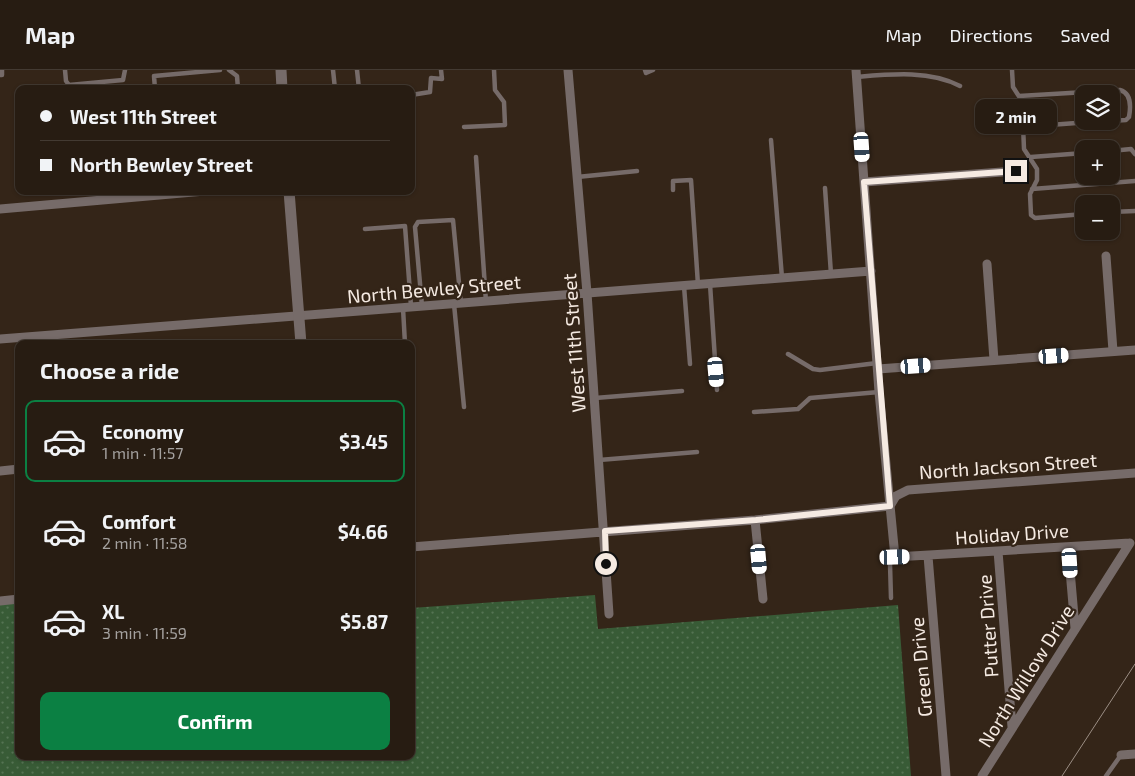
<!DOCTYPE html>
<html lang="en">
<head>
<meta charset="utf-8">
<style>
	:root { --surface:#271c12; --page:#2f251b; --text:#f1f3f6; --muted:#a4a19f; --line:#433a32; --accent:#0b8043 }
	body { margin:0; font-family:"Exo 2",sans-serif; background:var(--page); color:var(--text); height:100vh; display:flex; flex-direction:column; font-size:19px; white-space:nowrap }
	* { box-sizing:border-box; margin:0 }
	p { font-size:16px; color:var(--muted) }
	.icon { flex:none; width:28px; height:28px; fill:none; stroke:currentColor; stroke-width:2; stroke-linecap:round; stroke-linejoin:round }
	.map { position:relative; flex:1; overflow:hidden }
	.panel { position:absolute; left:15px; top:270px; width:400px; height:420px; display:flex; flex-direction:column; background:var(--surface); border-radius:10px; box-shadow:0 1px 4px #0004,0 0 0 1px var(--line) }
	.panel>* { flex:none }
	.banner { position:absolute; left:15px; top:15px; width:400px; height:110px; border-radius:10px; box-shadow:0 1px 4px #0004,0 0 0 1px var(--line); display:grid; align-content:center; height:110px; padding:0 25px; background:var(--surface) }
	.controls { position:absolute; left:1075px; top:15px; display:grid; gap:10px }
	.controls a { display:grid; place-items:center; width:45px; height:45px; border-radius:10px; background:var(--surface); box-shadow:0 1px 4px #0004,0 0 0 1px var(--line); font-size:25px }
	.end { position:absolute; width:22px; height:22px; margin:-11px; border:6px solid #f5eae2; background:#111; box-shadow:0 0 0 2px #111 }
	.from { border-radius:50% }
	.bubble { position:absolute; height:35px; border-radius:10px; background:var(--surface); box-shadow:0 1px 4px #0004,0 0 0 1px var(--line); font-size:16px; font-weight:700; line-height:35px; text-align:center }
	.car { position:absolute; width:15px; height:30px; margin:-15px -8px; border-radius:6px; box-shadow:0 0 4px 1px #0007; background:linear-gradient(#fff 24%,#345 0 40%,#fff 0 76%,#345 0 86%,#fff 0) }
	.banner b { display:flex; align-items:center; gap:18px; height:48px; font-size:19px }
	.banner b+b { border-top:1px solid var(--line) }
	.banner i { width:12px; height:12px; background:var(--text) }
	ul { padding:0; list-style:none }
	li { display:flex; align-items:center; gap:15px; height:82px; margin:0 10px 8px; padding:0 15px; border:2px solid transparent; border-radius:10px }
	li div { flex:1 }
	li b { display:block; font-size:19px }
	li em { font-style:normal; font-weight:700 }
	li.on { border-color:var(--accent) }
	li>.icon { width:45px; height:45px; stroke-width:1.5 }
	h2 { padding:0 25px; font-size:22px; line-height:60px }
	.cta { display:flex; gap:10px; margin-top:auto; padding:10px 25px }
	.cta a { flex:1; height:58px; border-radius:10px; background:var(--accent); color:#fff; font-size:20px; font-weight:700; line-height:58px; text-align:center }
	header { display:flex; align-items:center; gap:30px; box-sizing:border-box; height:70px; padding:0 25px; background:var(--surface); border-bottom:1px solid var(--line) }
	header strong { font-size:24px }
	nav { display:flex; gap:28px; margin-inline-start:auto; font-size:18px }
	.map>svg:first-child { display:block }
</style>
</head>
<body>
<header>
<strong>Map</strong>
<nav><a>Map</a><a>Directions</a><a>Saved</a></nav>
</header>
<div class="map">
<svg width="1135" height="706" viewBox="0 0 1135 706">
	<defs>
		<pattern id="grass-dots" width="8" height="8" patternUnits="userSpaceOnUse" patternTransform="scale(1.25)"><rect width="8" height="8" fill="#385b36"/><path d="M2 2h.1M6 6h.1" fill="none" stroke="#557353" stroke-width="1.8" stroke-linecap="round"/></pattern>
	</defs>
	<rect width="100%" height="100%" fill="#342518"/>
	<path fill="url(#grass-dots)" d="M595 525 598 559 898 535 911 706H0V533L19 531V686H411V538Z"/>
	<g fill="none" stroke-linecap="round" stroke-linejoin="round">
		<path stroke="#766b69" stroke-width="4.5" d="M65 0 66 11 69 15 123 10 125 0
			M229 0 237 6 238 19
			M333 0 335 19
			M357 0 359 19
			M645 0 646 3 653 0
			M1012 0 1013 17 1022 31 1024 79 1037 99V110L1030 124 1031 145 1035 148 1084 144
			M0 5H2V0
			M856 7C891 4 930 0 960 16
			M155 19 154 6 220 0
			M411 25 430 22 431 8 442 9 441 0
			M1019 26 1120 20C1131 23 1131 36 1129 47L1126 50 1111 51
			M464 57 505 55 504 32 495 20 494 0
			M1023 57 1103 51
			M771 70 782 208
			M1111 81 1131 79 1135 84
			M476 87 486 232
			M1031 87 1084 83
			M577 107 637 101
			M825 118 831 204
			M1032 119 1135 111
			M673 120V111L691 110 698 215
			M1111 142 1135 141
			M365 159 405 156 411 236
			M710 214 717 320
			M684 216 690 294
			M454 234 464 337
			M422 236 415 157 418 152 453 150 461 234
			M403 238 405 274
			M788 284 813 299 820 300 877 293
			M595 328 682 321
			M754 342 798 339 810 328 879 322
			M411 364V372
			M599 390 697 382
			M891 528 890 494 895 487
			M1106 706 1121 685"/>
		<path stroke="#766b69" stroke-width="9" d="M568 0 587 223 609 544
			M856 0 879 322 895 487 1130 473
			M864 112 1016 101
			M0 139 205 121
			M1106 186 1113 281
			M987 194 994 290
			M0 269 871 201
			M878 299 1135 280
			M0 401 19 399
			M755 450 763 529
			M411 477 755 450 890 436 896 426 908 420 1135 403
			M1068 477 1075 558
			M998 481 1012 657
			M928 486 946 706
			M0 531 19 529
			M1121 685 1135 684
			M982 706 1130 473"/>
		<path stroke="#766b69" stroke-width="11" d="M281 0 282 19
			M289 121 301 274"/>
		<path stroke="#9b8e84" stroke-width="1" d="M1062 706 1135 594"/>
	</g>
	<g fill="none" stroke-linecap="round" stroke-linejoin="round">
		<path stroke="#f5eae2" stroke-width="6" d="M606 494 605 461 756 450 890 436 864 112 1016 101"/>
	</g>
	<g text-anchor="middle" stroke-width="4.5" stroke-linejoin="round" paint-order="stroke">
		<g font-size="19" fill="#f5eae2" stroke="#342518">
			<text transform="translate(434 219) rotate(-5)" y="7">North Bewley Street</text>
			<text transform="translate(574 273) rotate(-94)" y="7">West 11th Street</text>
			<text transform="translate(1008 396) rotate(-4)" y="7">North Jackson Street</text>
			<text transform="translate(1012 464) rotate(-4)" y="7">Holiday Drive</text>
			<text transform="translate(988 556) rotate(-94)" y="7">Putter Drive</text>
			<text transform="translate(921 597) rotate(-95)" y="7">Green Drive</text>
			<text transform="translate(1026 606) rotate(-58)" y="7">North Willow Drive</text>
		</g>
	</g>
</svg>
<div class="controls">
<a><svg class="icon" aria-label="layers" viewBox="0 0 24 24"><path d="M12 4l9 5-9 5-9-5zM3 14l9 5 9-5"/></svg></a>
<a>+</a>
<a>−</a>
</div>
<i class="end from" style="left:606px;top:494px"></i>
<i class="end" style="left:1016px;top:101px"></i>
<div class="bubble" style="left:975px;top:29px;width:82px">2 min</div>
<i class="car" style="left:862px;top:77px;rotate:176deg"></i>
<i class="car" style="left:1054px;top:286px;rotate:86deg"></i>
<i class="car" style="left:916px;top:296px;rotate:86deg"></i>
<i class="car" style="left:716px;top:302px;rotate:175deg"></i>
<i class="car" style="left:895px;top:487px;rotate:88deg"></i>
<i class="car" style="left:759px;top:489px;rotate:175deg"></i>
<i class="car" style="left:1070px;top:493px;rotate:176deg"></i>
<div class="banner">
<b><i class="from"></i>West 11th Street</b>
<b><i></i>North Bewley Street</b>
</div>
<section class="panel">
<h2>Choose a ride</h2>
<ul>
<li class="on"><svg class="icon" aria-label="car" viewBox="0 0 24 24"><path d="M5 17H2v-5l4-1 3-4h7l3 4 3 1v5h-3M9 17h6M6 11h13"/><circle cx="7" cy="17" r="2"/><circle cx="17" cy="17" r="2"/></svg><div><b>Economy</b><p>1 min · 11:57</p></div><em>$3.45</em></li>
<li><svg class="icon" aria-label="car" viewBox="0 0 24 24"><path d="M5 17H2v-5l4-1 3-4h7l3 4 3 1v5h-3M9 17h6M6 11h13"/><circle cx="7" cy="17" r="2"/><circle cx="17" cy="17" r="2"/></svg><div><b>Comfort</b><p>2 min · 11:58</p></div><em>$4.66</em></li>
<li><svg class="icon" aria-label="car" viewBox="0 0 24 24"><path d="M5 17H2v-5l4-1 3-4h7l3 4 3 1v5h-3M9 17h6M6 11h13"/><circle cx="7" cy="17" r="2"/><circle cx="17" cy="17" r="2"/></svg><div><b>XL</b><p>3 min · 11:59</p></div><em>$5.87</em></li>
</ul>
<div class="cta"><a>Confirm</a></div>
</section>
</div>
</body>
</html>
